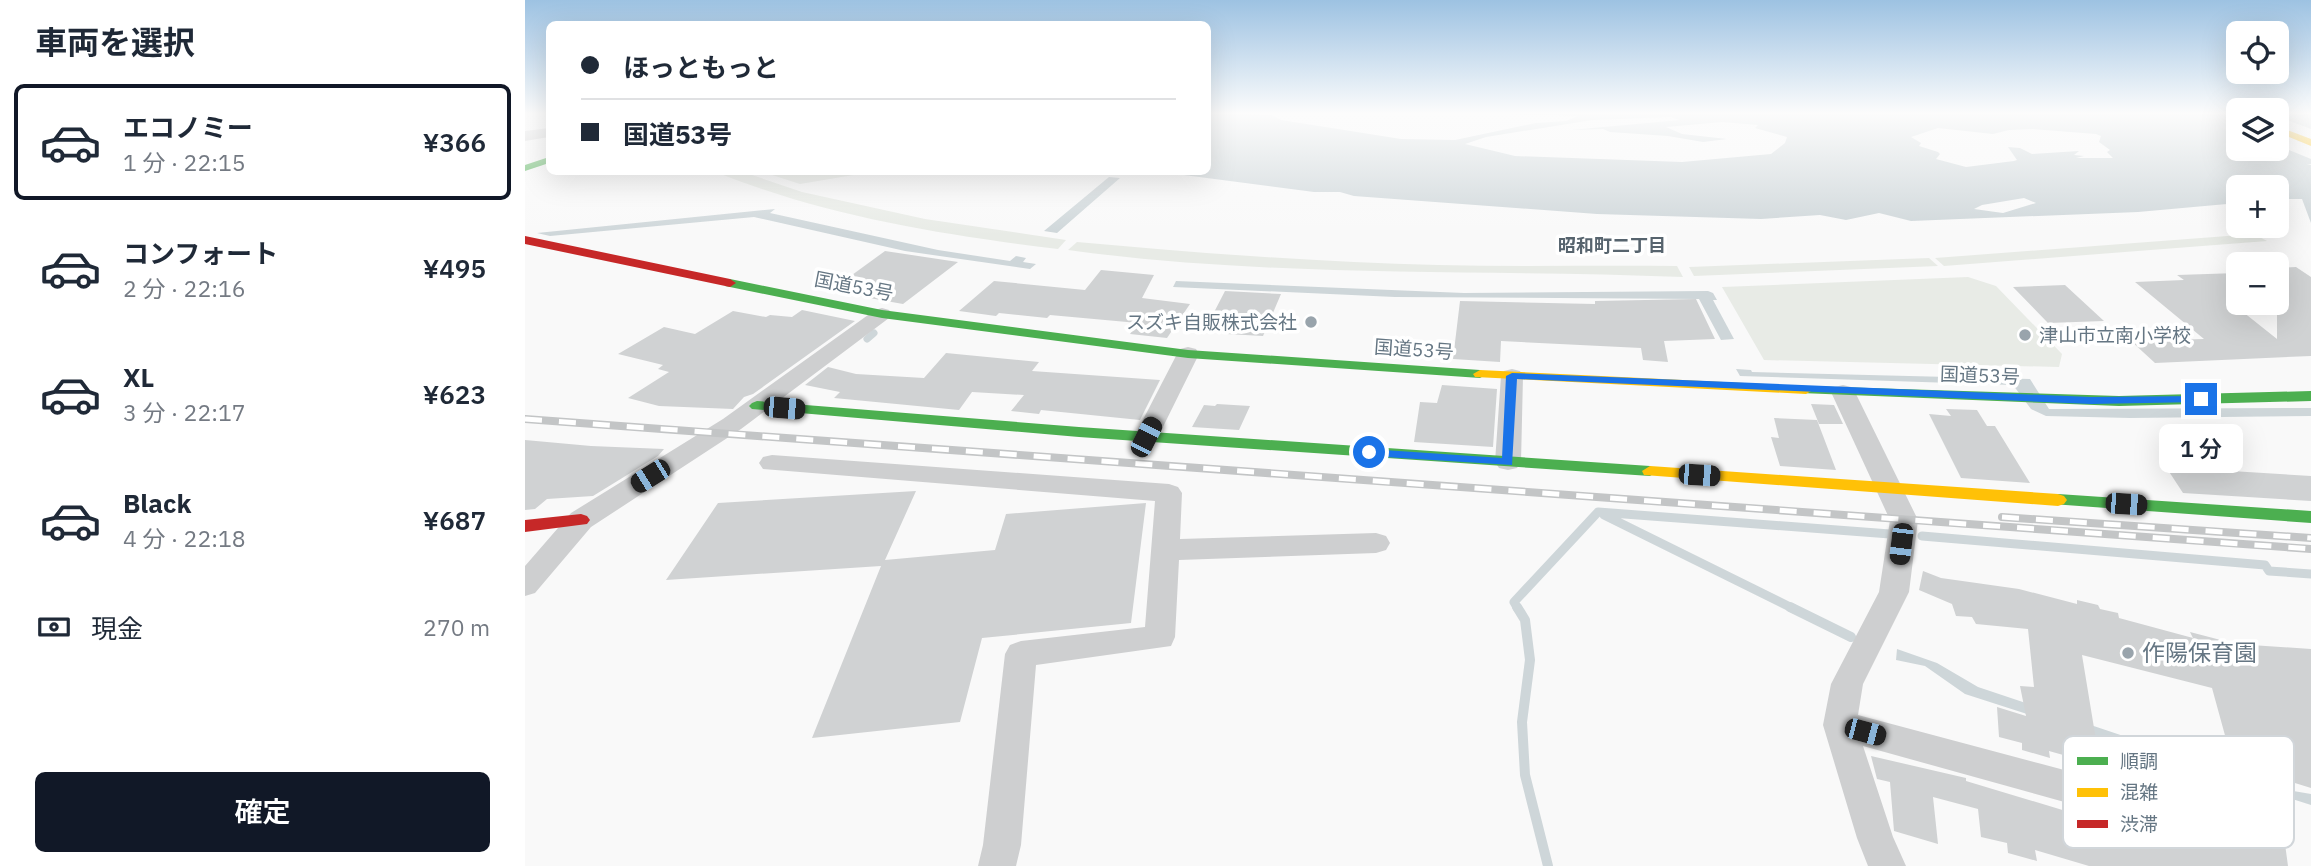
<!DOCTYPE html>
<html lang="ja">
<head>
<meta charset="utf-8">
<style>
	:root { --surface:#fff; --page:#f6f6f7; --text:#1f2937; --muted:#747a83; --line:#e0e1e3; --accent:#111827 }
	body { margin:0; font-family:"IBM Plex Sans","Noto Sans JP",sans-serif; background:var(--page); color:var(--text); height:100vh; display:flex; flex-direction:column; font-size:26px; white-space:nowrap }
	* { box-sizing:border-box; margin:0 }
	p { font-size:23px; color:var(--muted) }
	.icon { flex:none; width:38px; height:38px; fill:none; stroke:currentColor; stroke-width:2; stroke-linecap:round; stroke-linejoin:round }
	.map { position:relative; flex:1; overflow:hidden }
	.details { display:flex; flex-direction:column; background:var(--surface); width:525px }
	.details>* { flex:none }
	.top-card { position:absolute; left:21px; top:21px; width:665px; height:154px; border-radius:10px; box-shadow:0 7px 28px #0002; display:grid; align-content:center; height:154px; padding:0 35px; background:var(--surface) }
	.controls { position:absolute; left:1701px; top:21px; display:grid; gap:14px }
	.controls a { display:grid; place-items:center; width:63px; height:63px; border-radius:10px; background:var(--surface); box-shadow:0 7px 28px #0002; font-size:35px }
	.end { position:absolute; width:32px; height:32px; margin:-16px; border:9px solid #1a73e8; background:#fff; box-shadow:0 0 0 4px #fff }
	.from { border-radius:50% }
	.bubble { position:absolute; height:49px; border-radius:10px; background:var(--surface); box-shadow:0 7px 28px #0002; font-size:23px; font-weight:600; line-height:49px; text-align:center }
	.car { position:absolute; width:21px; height:42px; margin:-21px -10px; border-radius:9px; box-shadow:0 0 5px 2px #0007; background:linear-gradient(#222 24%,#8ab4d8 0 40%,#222 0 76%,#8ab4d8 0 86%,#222 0) }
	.top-card b { display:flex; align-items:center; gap:24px; height:66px; font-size:26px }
	.top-card b+b { border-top:2px solid var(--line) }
	.top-card i { width:18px; height:18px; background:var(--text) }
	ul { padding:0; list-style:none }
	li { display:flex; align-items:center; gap:21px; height:116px; margin:0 14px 10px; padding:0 21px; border:4px solid transparent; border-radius:10px }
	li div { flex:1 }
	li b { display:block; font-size:26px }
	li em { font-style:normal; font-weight:600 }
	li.active { border-color:var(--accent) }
	li>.icon { width:63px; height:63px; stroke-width:1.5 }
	h2 { padding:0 35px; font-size:32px; line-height:84px }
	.pay { display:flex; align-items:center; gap:18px; height:77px; padding:0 35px; font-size:26px }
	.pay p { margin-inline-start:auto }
	.button { display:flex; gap:14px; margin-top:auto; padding:14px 35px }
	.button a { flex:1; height:80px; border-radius:10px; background:var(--accent); color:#fff; font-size:28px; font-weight:600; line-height:80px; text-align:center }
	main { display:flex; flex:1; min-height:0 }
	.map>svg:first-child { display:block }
</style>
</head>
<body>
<main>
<section class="details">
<h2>車両を選択</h2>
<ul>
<li class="active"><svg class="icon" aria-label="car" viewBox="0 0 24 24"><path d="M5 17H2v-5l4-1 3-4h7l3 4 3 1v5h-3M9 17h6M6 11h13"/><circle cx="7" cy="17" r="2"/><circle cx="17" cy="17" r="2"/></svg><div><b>エコノミー</b><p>1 分 · 22:15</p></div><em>¥366</em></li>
<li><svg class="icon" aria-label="car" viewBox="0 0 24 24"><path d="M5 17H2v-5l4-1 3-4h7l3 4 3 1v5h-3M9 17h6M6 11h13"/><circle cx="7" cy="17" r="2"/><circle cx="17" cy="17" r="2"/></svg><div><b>コンフォート</b><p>2 分 · 22:16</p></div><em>¥495</em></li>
<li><svg class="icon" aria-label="car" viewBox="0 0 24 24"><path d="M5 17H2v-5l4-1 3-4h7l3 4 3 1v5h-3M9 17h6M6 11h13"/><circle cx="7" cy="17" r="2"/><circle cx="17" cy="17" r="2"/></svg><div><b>XL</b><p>3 分 · 22:17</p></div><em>¥623</em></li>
<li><svg class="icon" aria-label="car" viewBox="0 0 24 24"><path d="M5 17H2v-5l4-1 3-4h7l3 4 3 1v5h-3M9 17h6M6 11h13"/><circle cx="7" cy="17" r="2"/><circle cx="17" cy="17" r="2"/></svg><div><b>Black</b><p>4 分 · 22:18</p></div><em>¥687</em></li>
</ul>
<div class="pay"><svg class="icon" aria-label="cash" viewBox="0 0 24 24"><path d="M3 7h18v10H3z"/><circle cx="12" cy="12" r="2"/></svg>現金<p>270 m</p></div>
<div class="button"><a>確定</a></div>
</section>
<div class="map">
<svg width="1786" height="866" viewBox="0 0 1786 866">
	<rect width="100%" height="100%" fill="#f9f9f9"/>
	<path fill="#e8ebe6" d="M191 172H218L277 192 400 219 541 240 533 249C417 235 299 216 191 172Z
		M238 172H346L275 184Z
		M1729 234 1742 241 1419 266 1410 258Z
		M552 242C672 253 792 262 913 265 993 267 1073 265 1152 266L1158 277C953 269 747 278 543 250Z
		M1404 258 1413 266 1169 276 1164 267Z
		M1443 277 1471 286 1537 354 1534 367 1239 360 1197 287Z"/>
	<path fill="#ced6d9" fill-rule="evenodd" d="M683 114 747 115 756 120 876 139 930 140 1011 123 1041 121 1053 116 982 114H1713V149H1752V114H1786V164H1782L1786 165V223L1777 199H1752V187H1713V203L1613 212 1386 221 1354 213 1321 220 1295 215 1236 219 1072 214 829 196 815 192H789L636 172H682ZM1146 117 1155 120 1046 130 1078 129 1085 132 1143 136 1178 142 1202 139 1157 134 1141 127 1197 122 1233 125 1230 128 1262 137 1260 143 1246 154 1157 162 990 156 940 144 961 137 1067 120ZM1413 128 1468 134 1484 130 1507 129 1571 134 1576 136 1574 142 1585 150 1582 152 1588 158H1551L1559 156 1549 155 1554 151 1507 154 1495 148 1483 147 1492 160 1489 161 1441 167 1411 159 1415 154 1413 152 1394 146 1396 143 1386 137ZM1499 198 1511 203 1478 213 1449 209 1457 205Z
		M584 177 595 178 532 233 519 231Z
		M250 209 245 213 413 250 485 261 491 256 501 258 498 262 511 264 505 269 380 251 229 217 25 236 12 233Z
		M651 281 939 293 1183 291 1188 293 1192 300H1188L1209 339 1196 340 1174 299 870 297 648 287Z
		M1211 369 1226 370 1227 372 1505 379 1524 409 1786 408V416L1605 418 1521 416 1506 409 1488 385 1215 376Z
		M1372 649 1412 663 1453 687 1756 789 1786 794V805L1440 694 1400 666 1371 660Z"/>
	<path fill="#f9f9f9" d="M1752 116 1786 129V159L1752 145Z"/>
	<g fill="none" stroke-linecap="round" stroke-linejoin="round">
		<path stroke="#ced6d9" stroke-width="7" d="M342 339 349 333"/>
		<path stroke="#ced6d9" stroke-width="9" d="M1073 512 1365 534
			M1079 515 1269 609
			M1397 536 1740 565 1744 571 1786 574
			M993 609 989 602 1073 512"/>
		<path stroke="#ced6d9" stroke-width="10" d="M992 607 1000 620 1005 660 997 722 1000 775 1023 866
			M1265 607 1326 637"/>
	</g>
	<path fill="#d0d2d3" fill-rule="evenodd" d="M360 251 433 262 378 304 305 291Z
		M1771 267 1786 277V356L1630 363 1606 341 1679 339 1610 282 1659 280 1652 275 1713 273V308L1752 339V268Z
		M576 270 629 275 617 298 665 304 642 338 605 334 613 323 525 315 522 318 474 313 471 316 434 311 469 281 560 290Z
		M1540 285 1579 321 1523 323 1488 287Z
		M700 291 756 294 738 336 702 334 708 322 685 320Z
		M1171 299 1190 339 1139 341 1143 362 1118 360 1116 348 976 341 975 362 928 359 935 301 1070 304V301Z
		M277 310 330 321 228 394 219 397 208 409 134 406 103 398 144 372 133 369 138 365 93 354 139 327 170 334 208 311 241 317 245 315 267 317Z
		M421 353 514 362 507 371 635 380 615 420 516 410 514 414 486 411 499 395 447 392 434 410 309 398 315 392 280 385 303 367 331 374 399 378Z
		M917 385 972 389 968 447 889 442 895 402 912 403Z
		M692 404 725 406 714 430 667 427 679 405 690 406Z
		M1286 404 1309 405 1318 424H1294Z
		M1421 409 1452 410 1462 426H1470L1505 483 1436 478 1404 414 1426 416Z
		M1249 418 1292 420 1311 470 1255 466 1246 437 1254 438Z
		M0 440 66 446 139 449 133 456 68 496 22 499 10 509 0 510Z
		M1641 467 1786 476V501L1658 493Z
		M391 491 360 560 470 550 481 514 621 503 606 623 457 638 435 722 287 738 356 566 141 580 193 503Z
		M1398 571 1416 578 1494 589 1552 604V600L1573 605 1575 609 1593 613 1594 618 1668 638 1665 632 1711 644 1786 649V788L1751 777 1763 866H1564L1510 850 1512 861 1483 853 1482 843 1456 837 1453 809 1408 797 1413 844 1369 831 1365 782 1352 779 1346 756 1441 778V781L1554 815 1557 827 1598 829 1597 783 1574 775V765L1524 751 1525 758 1497 750V743L1474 737 1472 707 1501 716 1495 686 1509 687 1503 629 1451 624 1447 617 1431 616 1427 604 1394 590ZM1557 655 1687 688 1715 790 1641 766 1640 761 1571 740Z"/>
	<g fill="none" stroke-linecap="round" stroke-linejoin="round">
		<path fill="#cecfd0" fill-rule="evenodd" d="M24 128V137L0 141V131Z
			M357 308 364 310 367 314 364 318 216 429 66 527 10 593 0 596V566L46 513 198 419 350 310Z
			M663 347 671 349 674 354 633 437 630 443 621 445 612 443 609 437 652 354 655 349Z
			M987 369 995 371 998 376 996 462 992 468 983 470 974 468 970 462 976 376 979 371Z
			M1318 385 1326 387 1330 392 1393 520 1384 592 1338 684 1333 715 1543 771 1555 776 1561 787 1555 798 1543 803 1338 746 1368 837 1381 866H1343L1332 838 1298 725 1306 684 1354 592 1365 520 1306 392 1310 387Z
			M247 455 644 484 653 487 657 493 655 539 851 533 861 536 865 543 861 550 851 553 654 560 650 637 646 646 511 665 496 845 491 866H453L458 845 480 654 485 645 496 641 620 627 630 501 238 469 234 463 238 457Z"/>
		<path fill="#4caf50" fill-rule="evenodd" d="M24 157V163L0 171V165Z
			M205 279 357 310 663 350 955 370 962 374 955 378 663 358 357 318 200 286V280Z
			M1281 386 1594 396 1786 391V401L1594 406 1276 393 1274 390Z
			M232 401 554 427 1125 466 1133 471 1125 476 554 437 227 409 224 406 227 403Z
			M1533 494 1786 511V523L1527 504 1524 500 1527 496Z"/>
		<path fill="#ffc107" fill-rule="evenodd" d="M1752 126 1786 139V146L1752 132Z
			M955 370 1281 386 1288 390 1281 394 950 377 948 374Z
			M1125 466 1533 494 1539 496 1542 500 1539 504 1533 506 1119 475 1117 471Z"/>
		<path fill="#c62828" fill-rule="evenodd" d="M0 236 205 279 211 283 205 287 0 244Z
			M56 514 62 516 65 520 62 524 0 532V520Z"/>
		<defs>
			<path id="rail" d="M0 419 1786 549
				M1477 517 1786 538"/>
		</defs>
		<use href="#rail" stroke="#c3c5c6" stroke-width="8"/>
		<use href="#rail" stroke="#fff" stroke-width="5" stroke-dasharray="17" stroke-linecap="butt"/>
	</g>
	<linearGradient id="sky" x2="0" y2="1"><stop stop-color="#9dc2e2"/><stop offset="0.48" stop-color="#fcfcfc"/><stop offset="1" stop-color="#fcfcfc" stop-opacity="0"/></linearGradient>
	<rect width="1786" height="236" fill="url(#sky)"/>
	<path fill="#1a73e8" d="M987 373 1566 397 1676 396 1682 399 1676 402 1566 404 992 379 987 465 844 456 838 452 844 449 977 458 981 376Z"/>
	<g fill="#99a4ac" stroke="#fff" stroke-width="2.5">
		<circle cx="786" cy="322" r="7"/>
		<circle cx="1500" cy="335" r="7"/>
		<circle cx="1603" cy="653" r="7"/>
	</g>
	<g text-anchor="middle" stroke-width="7" stroke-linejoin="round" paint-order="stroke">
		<g font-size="18" font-weight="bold" fill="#57646e" stroke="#fff">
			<text x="1087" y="252">昭和町二丁目</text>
		</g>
		<g font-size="19" fill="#657683" stroke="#fff">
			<text transform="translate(329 286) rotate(11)" y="7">国道53号</text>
			<text transform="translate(889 349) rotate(4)" y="7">国道53号</text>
			<text transform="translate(1455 375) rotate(2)" y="7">国道53号</text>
		</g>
		<g font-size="19" fill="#657683" stroke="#fff" text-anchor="end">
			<text x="772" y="329">スズキ自販株式会社</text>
			<text x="1514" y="342" text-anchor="start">津山市立南小学校</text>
		</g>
		<g font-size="23" fill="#657683" stroke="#fff" text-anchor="start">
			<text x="1617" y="661">作陽保育園</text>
		</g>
	</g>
	<rect x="1538" y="736" width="231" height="112" rx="10" fill="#fff" stroke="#d1d6da" stroke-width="2"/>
	<rect x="1552" y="757" width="31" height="8" fill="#4caf50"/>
	<rect x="1552" y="788" width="31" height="9" fill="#ffc107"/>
	<rect x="1552" y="820" width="31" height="8" fill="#c62828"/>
	<g font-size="19" fill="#657683">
		<text x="1595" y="768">順調</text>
		<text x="1595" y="799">混雑</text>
		<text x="1595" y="831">渋滞</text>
	</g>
</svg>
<div class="controls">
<a><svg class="icon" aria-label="locate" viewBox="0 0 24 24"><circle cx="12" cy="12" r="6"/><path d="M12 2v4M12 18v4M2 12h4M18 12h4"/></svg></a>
<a><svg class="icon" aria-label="layers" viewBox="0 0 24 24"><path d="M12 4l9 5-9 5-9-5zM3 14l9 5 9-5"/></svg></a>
<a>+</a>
<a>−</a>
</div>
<i class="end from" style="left:844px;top:452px"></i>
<i class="end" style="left:1676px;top:399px"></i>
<div class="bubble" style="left:1634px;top:424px;width:84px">1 分</div>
<i class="car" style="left:259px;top:408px;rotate:95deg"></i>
<i class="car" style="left:621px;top:437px;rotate:27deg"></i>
<i class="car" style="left:1174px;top:475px;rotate:94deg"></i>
<i class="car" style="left:125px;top:476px;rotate:238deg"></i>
<i class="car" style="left:1601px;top:504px;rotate:94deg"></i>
<i class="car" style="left:1376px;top:544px;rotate:187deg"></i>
<i class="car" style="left:1340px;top:732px;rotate:105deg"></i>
<div class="top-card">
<b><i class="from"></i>ほっともっと</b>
<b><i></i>国道53号</b>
</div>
</div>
</main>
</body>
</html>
